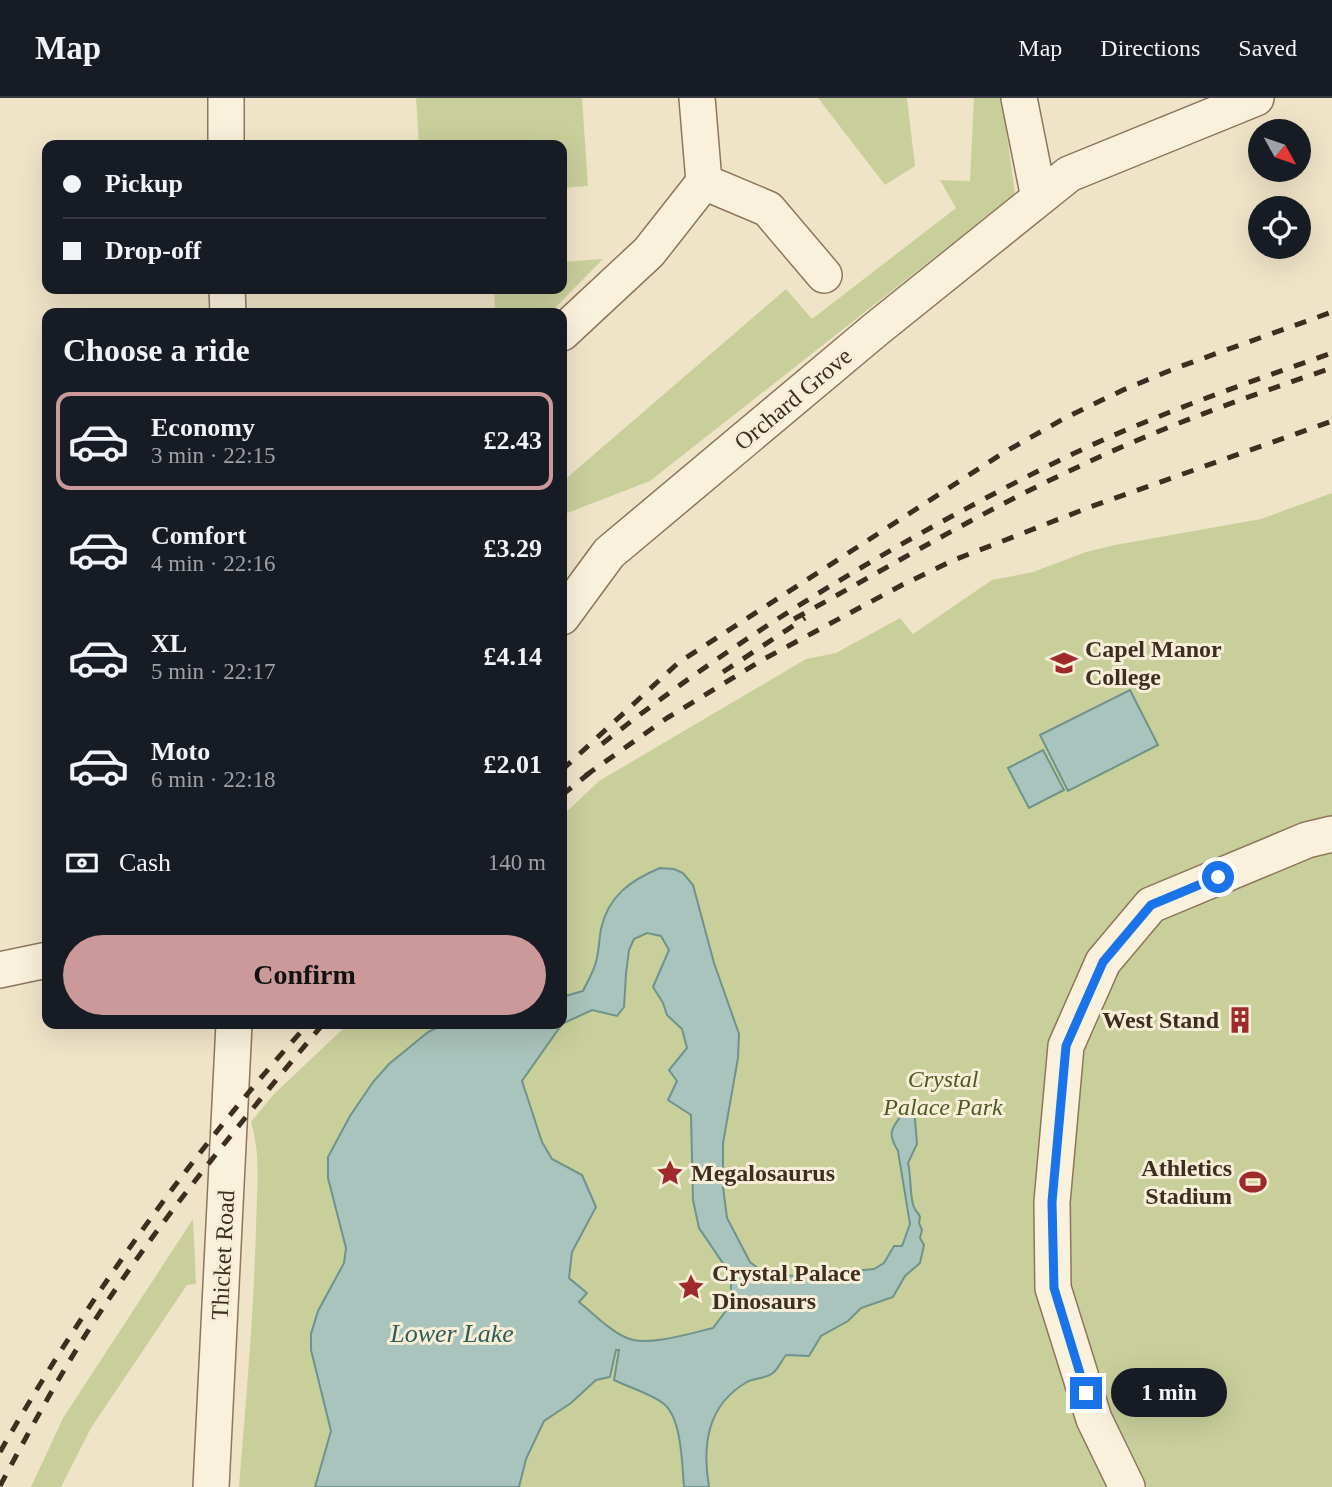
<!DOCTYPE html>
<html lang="en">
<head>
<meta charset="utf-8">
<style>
	:root { --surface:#171b24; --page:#20242c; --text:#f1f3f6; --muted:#9ea1a6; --line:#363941; --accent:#cc999b }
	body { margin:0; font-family:Georgia,serif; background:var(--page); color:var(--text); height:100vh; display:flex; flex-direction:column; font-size:26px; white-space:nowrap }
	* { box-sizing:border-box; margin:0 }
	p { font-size:23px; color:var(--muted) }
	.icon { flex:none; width:38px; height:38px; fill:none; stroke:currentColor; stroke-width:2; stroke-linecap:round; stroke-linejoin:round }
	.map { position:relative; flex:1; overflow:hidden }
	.sheet { position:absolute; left:42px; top:210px; width:525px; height:721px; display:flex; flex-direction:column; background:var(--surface); border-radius:14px; box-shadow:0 7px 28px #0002 }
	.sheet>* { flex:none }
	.guide { position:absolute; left:42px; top:42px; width:525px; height:154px; border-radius:14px; box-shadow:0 7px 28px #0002; display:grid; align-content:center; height:154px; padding:0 21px; background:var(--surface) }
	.needle { width:46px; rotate:130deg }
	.fabs { position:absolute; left:1248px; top:21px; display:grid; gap:14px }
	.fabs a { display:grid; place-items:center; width:63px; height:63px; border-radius:50%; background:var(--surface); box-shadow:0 7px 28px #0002; font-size:35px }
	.end { position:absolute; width:32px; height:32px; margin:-16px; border:9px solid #1a73e8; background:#fff; box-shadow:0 0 0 4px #fff }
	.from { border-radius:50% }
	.bubble { position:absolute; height:49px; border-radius:24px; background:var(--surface); box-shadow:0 7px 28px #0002; font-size:23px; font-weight:700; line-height:49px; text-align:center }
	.guide b { display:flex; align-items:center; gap:24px; height:66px; font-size:26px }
	.guide b+b { border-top:2px solid var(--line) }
	.guide i { width:18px; height:18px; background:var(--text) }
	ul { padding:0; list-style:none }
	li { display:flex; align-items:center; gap:21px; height:98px; margin:0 14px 10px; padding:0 7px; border:4px solid transparent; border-radius:14px }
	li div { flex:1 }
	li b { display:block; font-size:26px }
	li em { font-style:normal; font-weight:700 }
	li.current { border-color:var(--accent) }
	li>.icon { width:63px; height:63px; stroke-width:1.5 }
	h2 { padding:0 21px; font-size:32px; line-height:84px }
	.pay { display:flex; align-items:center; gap:18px; height:77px; padding:0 21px; font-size:26px }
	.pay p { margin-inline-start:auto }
	.action { display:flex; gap:14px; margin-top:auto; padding:14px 21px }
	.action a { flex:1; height:80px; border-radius:42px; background:var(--accent); color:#111; font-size:28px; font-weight:700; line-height:80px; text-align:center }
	header { display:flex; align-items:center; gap:42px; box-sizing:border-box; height:98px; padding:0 35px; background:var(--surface); border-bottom:2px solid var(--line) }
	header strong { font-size:33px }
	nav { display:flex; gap:38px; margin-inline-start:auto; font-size:24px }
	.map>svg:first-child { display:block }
</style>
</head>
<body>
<header>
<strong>Map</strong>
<nav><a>Map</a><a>Directions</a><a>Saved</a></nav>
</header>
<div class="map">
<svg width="1332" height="1389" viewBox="0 0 1332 1389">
	<rect width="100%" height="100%" fill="#f0e4c8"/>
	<path fill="#c9cf9b" d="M416 0H582L588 88 562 90V47H419Z
		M818 0H907L915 68 885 87Z
		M974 0H1002L1015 96 650 383 562 417V384L786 191 812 221 956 110 940 82 970 83Z
		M603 161 550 215H495L494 191H562V164Z
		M1332 395V1389H239C246 1301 254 1214 256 1126 257 1092 261 1057 251 1024L273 997 348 926H562V718L599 683 806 561 836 555 900 520 913 536 992 482 1033 474 1086 454 1115 447 1261 421Z
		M193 1121 196 1186 187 1187 91 1330 61 1389H31L63 1320Z"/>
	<path fill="#a9c4bc" stroke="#6f938a" stroke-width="2" d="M1130 592 1158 647 1068 693 1040 637Z
		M1043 652 1064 692 1029 710 1008 670Z
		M660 770 674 771 683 775 693 787 714 865 739 936 738 960 723 1045V1089L727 1120 750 1164 767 1177 803 1178 874 1171 884 1165 894 1148H902L910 1126 898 1053C887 1035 891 1031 903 1015L913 1018 915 1021 917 1046 908 1065C911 1075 910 1102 914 1109 915 1113 919 1115 920 1119L919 1125 922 1132 920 1140 924 1147 920 1165 905 1178 893 1199 861 1210 848 1223 821 1238 809 1258 786 1257C782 1262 778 1271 773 1275 767 1280 755 1280 747 1284 707 1307 702 1347 709 1389H684C682 1367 682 1321 664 1306 652 1296 628 1289 614 1282L619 1252H616L610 1279 596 1282 571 1305 544 1323 526 1361 519 1389H315L331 1333 311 1252V1236L318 1213 344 1165 346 1150 328 1080V1059L350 1018 373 984 389 966 428 934 445 926H562L522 983 542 1044 552 1061 582 1077 596 1109 572 1154 569 1180 587 1195 579 1204C594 1216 610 1233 627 1240 647 1249 692 1235 713 1230L731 1206V1177L699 1130 693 1102 691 1017 668 1002 677 983 669 972 687 950 682 931 667 917 663 905 653 889 669 852 661 838 647 835 634 841 629 852 626 876 624 909 617 918 592 912 562 926V899L583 893C587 884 593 875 596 864 599 853 599 842 601 831 608 798 631 782 660 770Z"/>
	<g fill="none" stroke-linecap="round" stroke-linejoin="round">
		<defs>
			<path id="minor" d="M226 0V47
				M1019 0 1039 100
				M704 84 768 111 824 177
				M227 191 228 215
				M562 235 649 154 704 84 697 0
				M562 519 609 455 875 232 1069 76 1256 0
				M0 872 47 862
				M211 1389 234 926
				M1127 1389 1094 1321 1053 1190 1052 1104 1066 948 1103 864 1151 807 1307 742 1332 736"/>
		</defs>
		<use href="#minor" stroke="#8d765c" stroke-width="38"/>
		<use href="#minor" stroke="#faf1dc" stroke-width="35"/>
		<path stroke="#3d2e20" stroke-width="5" stroke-dasharray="12 12" stroke-linecap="butt" d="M794 521C889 469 982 413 1080 368 1162 329 1246 299 1332 270
			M723 574 805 520
			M602 646C709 561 823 489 943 423 1010 387 1077 351 1148 323 1208 298 1270 277 1332 255
			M562 672 678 565 1003 355 1065 320 1123 292 1176 270 1332 214
			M585 678 667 620 764 561 902 487 954 462 1090 409 1332 323
			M562 697 592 673
			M0 1354C88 1200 190 1057 308 926
			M0 1388C35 1322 71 1256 113 1195 177 1101 250 1013 323 926"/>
	</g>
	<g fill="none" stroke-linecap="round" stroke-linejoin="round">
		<path stroke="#1a73e8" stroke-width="9" d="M1086 1295 1054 1190 1052 1104 1066 948 1103 864 1151 807 1218 779"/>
	</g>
	<defs>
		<symbol id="university-bare" viewBox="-9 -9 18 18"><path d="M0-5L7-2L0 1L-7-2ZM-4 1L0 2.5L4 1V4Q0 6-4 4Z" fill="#9e2a2b" stroke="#f7eed8" stroke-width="2.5" paint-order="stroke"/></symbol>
		<symbol id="building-bare" viewBox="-9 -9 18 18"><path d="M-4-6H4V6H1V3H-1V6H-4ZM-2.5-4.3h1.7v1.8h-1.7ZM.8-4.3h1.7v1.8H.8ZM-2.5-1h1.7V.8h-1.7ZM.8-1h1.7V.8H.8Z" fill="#9e2a2b" stroke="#f7eed8" stroke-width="2.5" paint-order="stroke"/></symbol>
		<symbol id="sight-bare" viewBox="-9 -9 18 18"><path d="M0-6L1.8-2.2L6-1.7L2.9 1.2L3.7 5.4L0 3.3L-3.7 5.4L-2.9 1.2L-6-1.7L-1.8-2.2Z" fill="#9e2a2b" stroke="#f7eed8" stroke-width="2.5" paint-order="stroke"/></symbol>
		<symbol id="stadium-bare" viewBox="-9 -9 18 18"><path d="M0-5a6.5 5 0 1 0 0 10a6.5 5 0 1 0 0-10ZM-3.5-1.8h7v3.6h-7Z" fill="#9e2a2b" stroke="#f7eed8" stroke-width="2.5" paint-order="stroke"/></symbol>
	</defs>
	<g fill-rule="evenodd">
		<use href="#university-bare" x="1045" y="546" width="38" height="38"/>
		<use href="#building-bare" x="1221" y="903" width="38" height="38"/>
		<use href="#sight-bare" x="651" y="1056" width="38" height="38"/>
		<use href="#stadium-bare" x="1234" y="1065" width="38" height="38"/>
		<use href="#sight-bare" x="672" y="1170" width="38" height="38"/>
	</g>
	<g text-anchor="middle" stroke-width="6" stroke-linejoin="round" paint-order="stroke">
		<g font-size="24" fill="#3d2e20" stroke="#f7eed8">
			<text transform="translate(793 301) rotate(-40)" y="8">Orchard Grove</text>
			<text transform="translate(223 1157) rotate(-87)" y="8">Thicket Road</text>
		</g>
		<g font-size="24" font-weight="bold" fill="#3d2e20" stroke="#f7eed8" text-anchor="start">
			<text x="1085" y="559">Capel Manor<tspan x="1085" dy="28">College</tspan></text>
			<text x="1219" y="930" text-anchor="end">West Stand</text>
			<text x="1232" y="1078" text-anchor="end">Athletics<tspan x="1232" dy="28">Stadium</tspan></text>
			<text x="691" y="1083">Megalosaurus</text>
			<text x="712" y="1183">Crystal Palace<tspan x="712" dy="28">Dinosaurs</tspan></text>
		</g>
		<g font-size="24" font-style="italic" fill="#4d5a26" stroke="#f7eed8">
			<text x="943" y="989">Crystal<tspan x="943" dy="28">Palace Park</tspan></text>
		</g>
		<g font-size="26" font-style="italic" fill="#2f5d5a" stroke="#f7eed8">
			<text x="452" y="1244">Lower Lake</text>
		</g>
	</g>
</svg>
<div class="fabs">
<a><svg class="needle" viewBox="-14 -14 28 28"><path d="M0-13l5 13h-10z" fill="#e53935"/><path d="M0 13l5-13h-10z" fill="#9ea1a6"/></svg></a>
<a><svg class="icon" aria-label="locate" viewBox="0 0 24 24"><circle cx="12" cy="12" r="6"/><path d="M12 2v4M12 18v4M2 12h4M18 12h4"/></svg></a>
</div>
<i class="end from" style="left:1218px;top:779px"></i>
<i class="end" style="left:1086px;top:1295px"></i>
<div class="bubble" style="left:1111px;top:1270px;width:116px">1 min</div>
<div class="guide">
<b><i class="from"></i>Pickup</b>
<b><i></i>Drop-off</b>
</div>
<section class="sheet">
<h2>Choose a ride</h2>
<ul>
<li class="current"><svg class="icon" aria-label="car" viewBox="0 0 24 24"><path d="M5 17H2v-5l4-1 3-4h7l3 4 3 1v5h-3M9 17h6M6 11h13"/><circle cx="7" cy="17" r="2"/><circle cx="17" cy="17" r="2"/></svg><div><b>Economy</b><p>3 min · 22:15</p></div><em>£2.43</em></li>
<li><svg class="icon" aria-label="car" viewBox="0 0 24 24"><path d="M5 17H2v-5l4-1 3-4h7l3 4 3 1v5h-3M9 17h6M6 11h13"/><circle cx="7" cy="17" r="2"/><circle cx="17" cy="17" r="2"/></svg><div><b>Comfort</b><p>4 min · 22:16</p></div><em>£3.29</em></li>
<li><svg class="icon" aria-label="car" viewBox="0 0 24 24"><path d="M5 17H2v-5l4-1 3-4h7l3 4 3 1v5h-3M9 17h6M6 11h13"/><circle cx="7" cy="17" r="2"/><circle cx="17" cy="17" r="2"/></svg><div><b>XL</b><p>5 min · 22:17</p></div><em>£4.14</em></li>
<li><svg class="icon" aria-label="car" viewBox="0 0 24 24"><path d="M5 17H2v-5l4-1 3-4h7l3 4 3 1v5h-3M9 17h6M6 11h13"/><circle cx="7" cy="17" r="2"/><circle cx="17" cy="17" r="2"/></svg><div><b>Moto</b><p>6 min · 22:18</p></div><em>£2.01</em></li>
</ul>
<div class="pay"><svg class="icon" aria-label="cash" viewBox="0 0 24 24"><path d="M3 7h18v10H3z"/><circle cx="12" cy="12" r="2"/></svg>Cash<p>140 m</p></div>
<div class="action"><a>Confirm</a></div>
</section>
</div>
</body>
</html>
